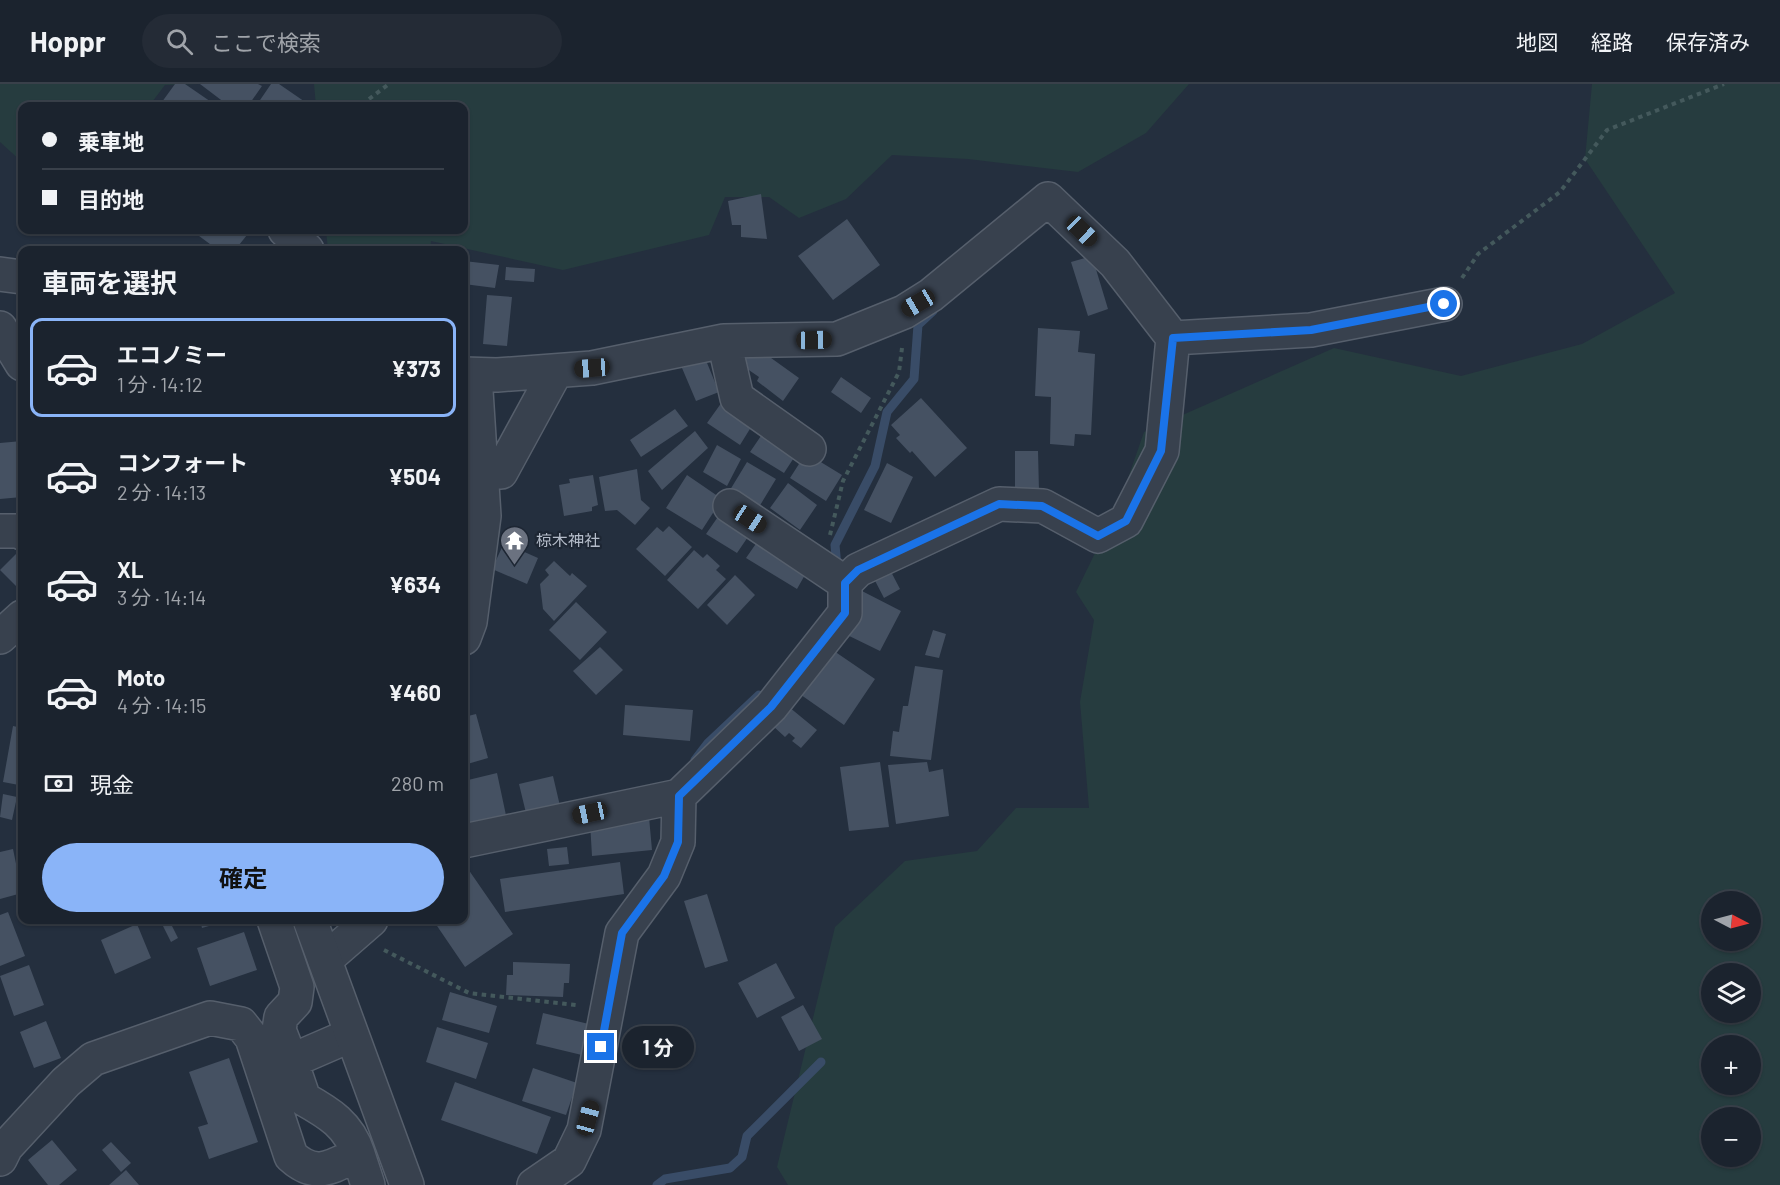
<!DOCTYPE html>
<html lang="ja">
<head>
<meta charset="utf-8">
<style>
	:root { --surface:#1b232e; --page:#242b36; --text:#f1f3f6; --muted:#a0a4aa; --line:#39404a; --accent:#8ab4f8 }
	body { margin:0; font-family:Barlow,"Noto Sans JP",sans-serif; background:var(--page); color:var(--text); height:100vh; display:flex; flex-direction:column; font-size:22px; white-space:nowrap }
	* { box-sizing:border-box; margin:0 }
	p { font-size:20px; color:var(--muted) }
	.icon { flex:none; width:33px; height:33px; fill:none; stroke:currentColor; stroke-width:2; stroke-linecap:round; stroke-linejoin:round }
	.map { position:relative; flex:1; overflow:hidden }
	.details { position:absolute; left:18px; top:162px; width:450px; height:678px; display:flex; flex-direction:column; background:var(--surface); border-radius:12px; box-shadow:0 2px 4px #0004,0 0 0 2px var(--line) }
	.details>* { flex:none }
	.hud { position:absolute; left:18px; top:18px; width:450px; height:132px; border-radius:12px; box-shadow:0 2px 4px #0004,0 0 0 2px var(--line); display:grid; align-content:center; height:132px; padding:0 24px; background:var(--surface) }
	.needle { width:39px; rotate:96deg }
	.fabs { position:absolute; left:1701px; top:807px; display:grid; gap:12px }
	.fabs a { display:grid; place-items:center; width:60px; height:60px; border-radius:50%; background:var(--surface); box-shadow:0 2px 4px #0004,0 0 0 2px var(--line); font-size:30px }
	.end { position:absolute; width:27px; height:27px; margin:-14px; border:8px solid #1a73e8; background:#fff; box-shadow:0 0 0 3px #fff }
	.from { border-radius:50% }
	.bubble { position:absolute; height:42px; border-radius:21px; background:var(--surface); box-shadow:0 2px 4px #0004,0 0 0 2px var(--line); font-size:20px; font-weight:700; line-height:42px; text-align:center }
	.car { position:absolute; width:18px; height:36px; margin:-18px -9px; border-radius:8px; box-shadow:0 0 4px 2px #0007; background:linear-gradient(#222 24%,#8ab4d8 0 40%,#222 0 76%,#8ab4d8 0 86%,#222 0) }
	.hud b { display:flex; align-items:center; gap:21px; height:57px; font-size:22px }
	.hud b+b { border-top:2px solid var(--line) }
	.hud i { width:15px; height:15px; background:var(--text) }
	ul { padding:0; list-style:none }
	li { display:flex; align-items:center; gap:18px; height:99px; margin:0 12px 9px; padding:0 12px; border:3px solid transparent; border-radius:12px }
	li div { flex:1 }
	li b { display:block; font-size:22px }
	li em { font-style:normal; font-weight:700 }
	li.on { border-color:var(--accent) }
	li>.icon { width:54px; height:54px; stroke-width:1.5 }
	h2 { padding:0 24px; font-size:27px; line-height:72px }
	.pay { display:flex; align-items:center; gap:15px; height:66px; padding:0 24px; font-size:22px }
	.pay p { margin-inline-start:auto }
	.cta { display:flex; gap:12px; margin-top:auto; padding:12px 24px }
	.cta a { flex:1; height:69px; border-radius:36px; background:var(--accent); color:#111; font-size:24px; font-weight:700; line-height:69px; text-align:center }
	header { display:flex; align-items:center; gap:36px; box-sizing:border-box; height:84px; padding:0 30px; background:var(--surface); border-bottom:2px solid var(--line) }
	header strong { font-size:28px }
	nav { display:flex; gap:33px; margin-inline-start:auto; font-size:21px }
	.search { width:420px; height:54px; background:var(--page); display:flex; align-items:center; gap:15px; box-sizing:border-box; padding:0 21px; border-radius:33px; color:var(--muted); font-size:22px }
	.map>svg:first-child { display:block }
</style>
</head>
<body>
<header>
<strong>Hoppr</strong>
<div class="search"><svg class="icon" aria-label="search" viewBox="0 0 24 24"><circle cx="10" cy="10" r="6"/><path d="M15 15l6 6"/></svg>ここで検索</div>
<nav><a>地図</a><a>経路</a><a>保存済み</a></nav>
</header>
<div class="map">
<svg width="1780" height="1101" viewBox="0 0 1780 1101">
	<rect width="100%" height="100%" fill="#242f3e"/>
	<path fill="#263c3f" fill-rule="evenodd" d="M0 0H199L165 1 149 22H22V78L0 58Z
		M314 0H1189L1146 49 1078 88 968 75 892 71 846 115 799 134 769 113H725L709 151 563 186 431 157 430 166H328L326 146H464V22H316Z
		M1592 0H1780V1101H788L777 1083 835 843 905 777 977 767 1016 724H1089L1080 618 1094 536 1076 508 1119 420 1144 348 1334 264 1461 292 1582 260 1675 209 1585 75ZM1712 818H1750V856H1712ZM1712 890H1750V928H1712ZM1712 962H1750V1000H1712ZM1712 1034H1750V1072H1712Z"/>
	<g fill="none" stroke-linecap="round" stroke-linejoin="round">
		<path stroke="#394c67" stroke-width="9" d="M837 483 835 461 875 382 887 328 914 295 918 241 933 227
			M695 676 708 659 759 611
			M657 1101 665 1095 730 1084 742 1073 747 1052 821 978"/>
	</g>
	<path fill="#455162" d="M175 0H185L217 22H159Z
		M200 0H258L262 2 248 22H229Z
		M271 0H279L311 22H256Z
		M761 110 767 155 741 153V141H732L728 117Z
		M847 135 880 181 833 216 798 172Z
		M191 146H251L235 166H218Z
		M1092 172 1108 225 1088 232 1071 178Z
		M464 177 499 181 495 204 464 200Z
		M506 183 535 185 534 198 505 196Z
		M487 211 512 213 507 262 483 260Z
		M1038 244 1080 247 1078 268 1095 270 1091 351 1075 350 1074 362 1050 360 1051 313 1035 312Z
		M753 261 799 294 783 317 757 297 759 293 740 280Z
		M705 274 719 308 696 317 682 284Z
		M841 293 871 314 861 329 831 308Z
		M921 314 967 364 935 393 912 367 910 369 896 354 900 351 891 341Z
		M722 318 753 340 740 361 707 339Z
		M675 325 688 342 641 373 630 356Z
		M767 343 799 366 784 389 750 368Z
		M695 347 708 364 662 406 648 387Z
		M22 357V413L0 415V359Z
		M717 361 741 375 727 402 703 388Z
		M1015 367H1038L1039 407H1015Z
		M806 369 842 391 826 417 790 394Z
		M747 378 776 395 759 423 730 406Z
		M887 379 913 393 891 439 864 426Z
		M637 385 641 416 650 424 635 441 617 426 605 427 599 393Z
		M593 391 598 421 592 423V427L564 432 559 401 570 399 569 395Z
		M687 391 722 415 702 446 666 424Z
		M788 399 817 421 800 446 770 424Z
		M722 427 752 447 737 469 706 450Z
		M669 442 692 463 665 492 636 465 657 443 663 448Z
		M762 451 810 482 797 505 746 474Z
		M504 459 538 474 527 500 492 485Z
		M22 464V508L0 486Z
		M694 466 703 474 707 470 720 482 716 486 726 495 698 525 667 496Z
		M554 477 570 492 572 489 587 502 554 537 543 525 540 500 549 491 545 486Z
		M887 480 900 505 884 514 871 489Z
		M735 491 755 511 727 541 707 521Z
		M860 506 901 527 880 567 839 547Z
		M576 518 607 548 580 576 549 546Z
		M933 546 946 550 939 574 925 571Z
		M600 563 623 586 596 611 573 587Z
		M834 567 875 595 844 641 794 606 814 576 824 583Z
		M915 582 943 586 931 676 890 672 893 647 899 648 903 622H908Z
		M625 621 693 626 690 657 623 651Z
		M789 623 817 646 801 664 792 657 795 654 789 649 785 653 773 642Z
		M476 630 488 674 464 681V633Z
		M13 642 22 644 19 701 3 698Z
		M880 678 889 743 849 747 840 683Z
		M927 678 929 688 943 685 949 732 896 740 888 681Z
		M497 689 507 736 468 745 464 726V697Z
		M553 692 560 722 526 729 519 700Z
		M3 710 17 713 12 736 0 733Z
		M649 733 652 766 592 772 590 738Z
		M567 763 569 780 549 782 547 765Z
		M13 765 22 809 0 815V768Z
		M620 778 624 810 505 828 500 795Z
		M466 782 513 850 465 883 433 836H464V784Z
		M707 810 728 877 705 884 684 817Z
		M8 828 25 872 0 882V831Z
		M160 836H169L178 854 171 858Z
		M200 836H230L202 844Z
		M137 840 151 874 115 890 101 856Z
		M244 848 257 886 210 902 197 864Z
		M513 878 570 880 569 899H564L563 913 506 911 507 891H513Z
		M776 879 795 914 757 934 738 899Z
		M29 881 44 921 14 932 0 892Z
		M450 908 497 922 489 949 442 936Z
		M803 921 822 955 799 967 781 933Z
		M543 929 593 941 586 972 536 960Z
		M46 937 61 974 34 984 20 948Z
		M437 943 488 959 476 995 426 978Z
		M229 974 258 1058 209 1075 198 1043 208 1040 189 988Z
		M533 984 577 999 566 1031 522 1017Z
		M455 998 551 1033 537 1070 441 1036Z
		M52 1056 77 1086 59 1101H48L28 1076Z
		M111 1058 131 1079 121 1088 102 1066Z
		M126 1086 139 1101H109Z"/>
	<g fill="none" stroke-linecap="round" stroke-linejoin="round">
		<defs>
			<path id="minor" d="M285 146 307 166
				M0 190 22 193
				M0 244 22 280
				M1173 254 1311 246 1445 220
				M724 257 737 314 809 365
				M464 290 497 291 592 284 724 257 837 255 904 228 931 211 1048 115 1115 179 1173 254 1162 367 1126 437 1098 452 1043 422 999 420 858 486 845 499V529L771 623 679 712 464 757
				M481 388H501L556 287
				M730 422 845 499
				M0 447H20L22 449
				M0 553 22 533
				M464 554 470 538 484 432 475 291
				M274 836 297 903 295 918 281 933 279 946 291 977
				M325 876 371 836
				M358 1070 368 1101
				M0 1075 6 1063 66 998 93 975 210 934 241 940 252 954 291 1072C316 1095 331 1083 358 1070 349 1041 329 1029 304 1015L291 977 351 951
				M534 1101 569 1077 584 1046 622 849 664 792 678 758 679 712"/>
			<path id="tertiary" d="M310 836 407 1101"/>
		</defs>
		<use href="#minor" stroke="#565f6c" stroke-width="36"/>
		<use href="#tertiary" stroke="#565f6c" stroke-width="36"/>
		<path stroke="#44595c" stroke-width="4" stroke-dasharray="4.5 4.5" stroke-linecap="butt" d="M369 15 389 0
			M1462 194 1478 170 1560 108 1607 46 1724 0
			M830 451 843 397 899 288 902 264
			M384 866 469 909 576 921"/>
		<use href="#minor" stroke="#38414e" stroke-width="33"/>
		<use href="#tertiary" stroke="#38414e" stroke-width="33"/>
	</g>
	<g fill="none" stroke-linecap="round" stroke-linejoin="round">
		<path stroke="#1a73e8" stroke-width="8" d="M601 963 622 849 664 792 678 758 679 712 771 623 845 529V499L858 486 999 420 1042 422 1098 452 1126 437 1161 367 1173 254 1311 246 1444 220"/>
	</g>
	<defs>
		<symbol id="temple-pin" viewBox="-11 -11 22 30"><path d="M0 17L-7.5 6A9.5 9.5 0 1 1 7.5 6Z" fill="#6b7280" stroke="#1d2633"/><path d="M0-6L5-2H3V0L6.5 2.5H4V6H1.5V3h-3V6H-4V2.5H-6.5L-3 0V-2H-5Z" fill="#fff"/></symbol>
	</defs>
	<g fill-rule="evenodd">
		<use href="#temple-pin" x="498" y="440" width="33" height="45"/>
	</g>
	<g text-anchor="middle" stroke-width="4.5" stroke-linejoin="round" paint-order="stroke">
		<g font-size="16" fill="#b4bcc9" stroke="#1d2633" text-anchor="start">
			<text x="536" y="462">椋木神社</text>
		</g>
	</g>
</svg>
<div class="fabs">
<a><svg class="needle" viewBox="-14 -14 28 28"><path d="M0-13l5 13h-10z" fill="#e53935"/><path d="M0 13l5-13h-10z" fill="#a0a4aa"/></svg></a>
<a><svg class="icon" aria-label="layers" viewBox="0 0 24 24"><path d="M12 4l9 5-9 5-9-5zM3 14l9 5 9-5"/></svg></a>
<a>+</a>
<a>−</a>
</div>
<i class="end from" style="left:1444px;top:220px"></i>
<i class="end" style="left:601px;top:963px"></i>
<div class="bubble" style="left:622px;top:942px;width:72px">1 分</div>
<i class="car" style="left:1082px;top:147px;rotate:134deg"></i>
<i class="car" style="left:918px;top:219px;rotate:240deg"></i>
<i class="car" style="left:814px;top:256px;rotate:89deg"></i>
<i class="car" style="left:592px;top:284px;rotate:266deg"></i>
<i class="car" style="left:750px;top:435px;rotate:123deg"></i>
<i class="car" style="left:590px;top:729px;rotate:258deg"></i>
<i class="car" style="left:588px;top:1034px;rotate:15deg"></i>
<div class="hud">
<b><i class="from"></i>乗車地</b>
<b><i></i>目的地</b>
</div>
<section class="details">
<h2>車両を選択</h2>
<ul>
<li class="on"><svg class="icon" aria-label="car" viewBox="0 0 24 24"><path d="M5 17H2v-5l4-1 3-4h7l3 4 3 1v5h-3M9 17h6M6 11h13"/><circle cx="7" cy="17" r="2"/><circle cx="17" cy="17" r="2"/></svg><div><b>エコノミー</b><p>1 分 · 14:12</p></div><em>¥373</em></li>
<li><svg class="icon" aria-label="car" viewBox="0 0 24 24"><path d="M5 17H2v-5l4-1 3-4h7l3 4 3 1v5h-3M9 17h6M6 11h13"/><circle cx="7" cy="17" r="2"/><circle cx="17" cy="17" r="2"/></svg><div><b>コンフォート</b><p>2 分 · 14:13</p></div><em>¥504</em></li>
<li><svg class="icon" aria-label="car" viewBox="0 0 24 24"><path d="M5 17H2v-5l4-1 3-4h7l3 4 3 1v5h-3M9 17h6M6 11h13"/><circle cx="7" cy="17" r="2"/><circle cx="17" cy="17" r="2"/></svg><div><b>XL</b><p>3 分 · 14:14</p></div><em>¥634</em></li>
<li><svg class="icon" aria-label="car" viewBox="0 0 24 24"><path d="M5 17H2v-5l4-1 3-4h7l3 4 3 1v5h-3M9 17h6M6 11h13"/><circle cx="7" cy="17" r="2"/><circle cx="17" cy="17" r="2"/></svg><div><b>Moto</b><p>4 分 · 14:15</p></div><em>¥460</em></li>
</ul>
<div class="pay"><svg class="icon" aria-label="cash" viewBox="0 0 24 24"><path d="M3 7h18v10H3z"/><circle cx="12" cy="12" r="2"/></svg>現金<p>280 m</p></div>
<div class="cta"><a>確定</a></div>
</section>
</div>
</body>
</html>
